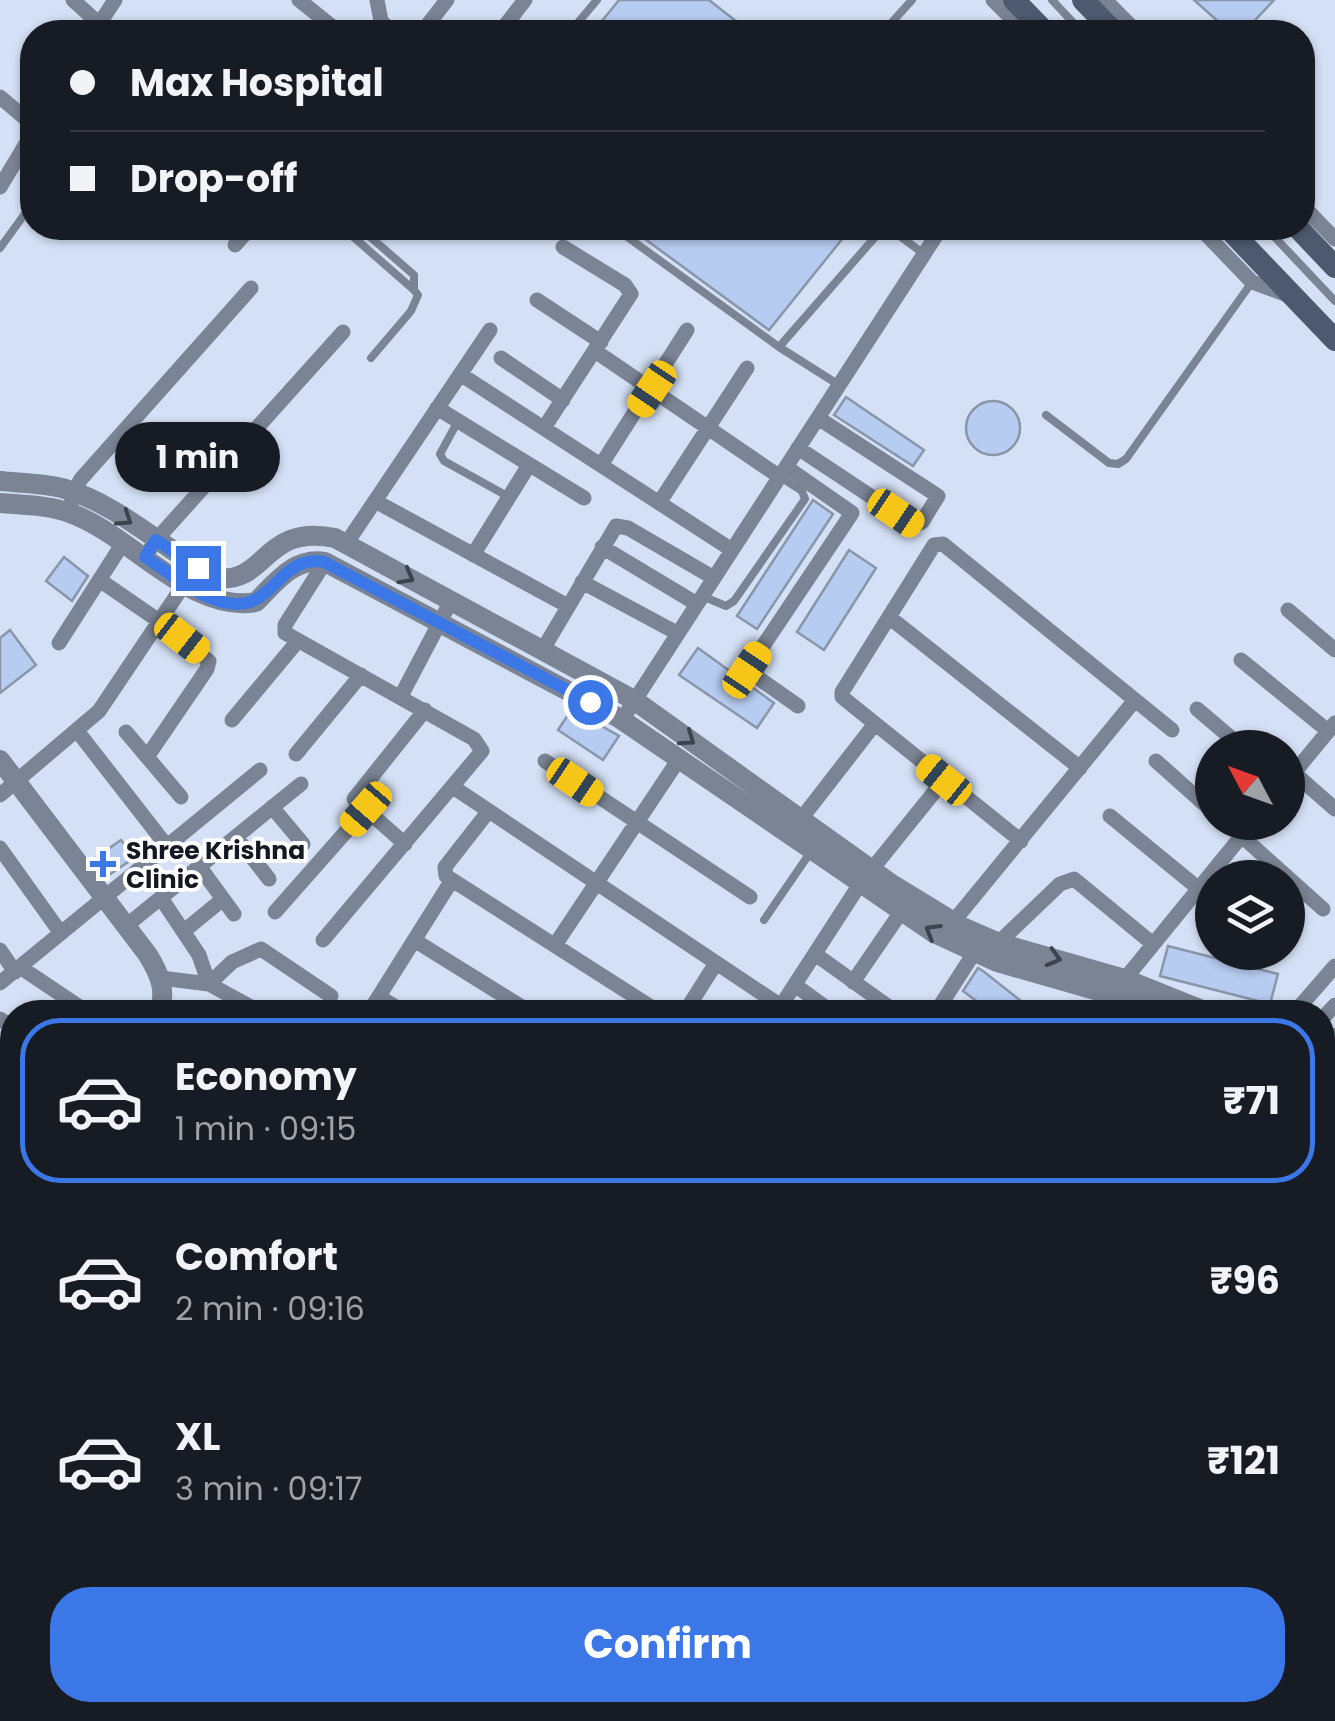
<!DOCTYPE html>
<html lang="en">
<head>
<meta charset="utf-8">
<style>
	:root { --surface:#171b24; --page:#20242c; --text:#f1f3f6; --muted:#9ea1a6; --line:#363941; --accent:#3c77e7 }
	body { margin:0; font-family:Poppins,sans-serif; background:var(--page); color:var(--text); height:100vh; display:flex; flex-direction:column; font-size:38px; white-space:nowrap }
	* { box-sizing:border-box; margin:0 }
	p { font-size:32px; color:var(--muted) }
	.icon { flex:none; width:55px; height:55px; fill:none; stroke:currentColor; stroke-width:2; stroke-linecap:round; stroke-linejoin:round }
	.map { position:relative; flex:1; overflow:hidden }
	.sheet { position:absolute; left:0px; top:1000px; width:1335px; height:722px; display:flex; flex-direction:column; background:var(--surface); border-radius:40px 40px 0 0; box-shadow:0 2px 8px #0004 }
	.sheet>* { flex:none }
	.guide { position:absolute; left:20px; top:20px; width:1295px; height:220px; border-radius:40px; box-shadow:0 2px 8px #0004; display:grid; align-content:center; height:220px; padding:0 50px; background:var(--surface) }
	.needle { width:65px; rotate:311deg }
	.controls { position:absolute; left:1195px; top:730px; display:grid; gap:20px }
	.controls a { display:grid; place-items:center; width:110px; height:110px; border-radius:50%; background:var(--surface); box-shadow:0 2px 8px #0004; font-size:50px }
	.end { position:absolute; width:45px; height:45px; margin:-22px; border:12px solid #3c77e7; background:#fff; box-shadow:0 0 0 5px #fff }
	.from { border-radius:50% }
	.bubble { position:absolute; height:70px; border-radius:35px; background:var(--surface); box-shadow:0 2px 8px #0004; font-size:32px; font-weight:700; line-height:70px; text-align:center }
	.car { position:absolute; width:30px; height:60px; margin:-30px -15px; border-radius:12px; box-shadow:0 0 8px 2px #0007; background:linear-gradient(#f5c518 24%,#345 0 40%,#f5c518 0 76%,#345 0 86%,#f5c518 0) }
	.guide b { display:flex; align-items:center; gap:35px; height:95px; font-size:38px }
	.guide b+b { border-top:2px solid var(--line) }
	.guide i { width:25px; height:25px; background:var(--text) }
	ul { padding:18px 0 0; list-style:none }
	li { display:flex; align-items:center; gap:30px; height:165px; margin:0 20px 15px; padding:0 30px; border:5px solid transparent; border-radius:40px }
	li div { flex:1 }
	li b { display:block; font-size:38px }
	li em { font-style:normal; font-weight:700 }
	li.current { border-color:var(--accent) }
	li>.icon { width:90px; height:90px; stroke-width:1.5 }
	.primary-button { display:flex; gap:20px; margin-top:auto; padding:20px 50px }
	.primary-button a { flex:1; height:115px; border-radius:40px; background:var(--accent); color:#fff; font-size:40px; font-weight:700; line-height:115px; text-align:center }
	.map>svg:first-child { display:block }
</style>
</head>
<body>
<div class="map">
<svg width="1335" height="1721" viewBox="0 0 1335 1721">
	<rect width="100%" height="100%" fill="#d4e0f5"/>
	<path fill="#b7ccf1" stroke="#8995a8" stroke-width="2.5" d="M619 0H709L750 32H593Z
		M1194 0H1274L1244 32H1230Z
		M630 228H851L769 330Z
		M846 397 924 450 913 466 834 415Z
		M966 428a27 27 0 1 1 54 0a27 27 0 1 1-54 0Z
		M813 500 833 514 757 629 737 616Z
		M849 550 876 568 824 650 797 632Z
		M64 557 88 576 72 601 46 581Z
		M10 630 36 665 0 693V638Z
		M698 648 774 703 757 728 679 675Z
		M572 709 619 736 603 760 558 730Z
		M121 840 134 858 106 877 94 859Z
		M1168 946 1278 974 1270 1004 1160 976Z
		M978 968 983 971 1035 1012H991L963 991Z"/>
	<g fill="none" stroke-linecap="round" stroke-linejoin="round">
		<path stroke="#7b8494" stroke-width="8" d="M1052 0 1082 32
			M893 21 912 0
			M570 32 597 0
			M343 228 414 290
			M360 228 414 275V290L418 295 411 311 371 358
			M615 228 779 347 839 385
			M889 228 924 254
			M1266 228 1335 301
			M0 248 32 204
			M779 347 883 228
			M1046 415 1109 463 1118 464 1126 459 1252 282
			M458 421 440 454 444 461 509 497
			M702 596 726 606 734 601 805 499 802 491 780 477
			M764 920 812 850
			M393 1710 412 1721
			M867 1710 882 1721
			M320 1721 327 1710
			M912 1721 921 1711 938 1721"/>
		<path stroke="#7b8494" stroke-width="15" d="M73 0 108 32
			M299 0 339 32
			M377 0 381 21 392 32
			M993 0 1025 32
			M1105 0 1137 32
			M94 32 115 0
			M422 32 447 0
			M500 32 525 0
			M0 97 32 124
			M0 187 32 134
			M1302 205 1335 239
			M1200 228 1252 282 1290 296
			M235 245 250 228
			M537 300 601 342
			M595 351 780 477
			M501 358 563 400
			M460 374 732 550
			M437 408 584 498
			M544 428 631 294 625 285 563 247
			M798 448 914 525 922 522 938 496 818 418
			M601 465 687 330
			M786 467 852 513 747 670 798 706
			M375 501 568 606
			M659 503 747 368
			M69 512 74 491 81 479 251 288
			M346 544 490 330
			M602 547 697 604
			M473 555 529 465
			M145 557 156 540 343 332
			M101 581 159 621 209 661 207 669 147 757
			M582 582 677 633
			M1288 610 1335 650
			M889 617 1080 768
			M59 643 123 543
			M542 651 616 526 628 528 714 578
			M1241 660 1328 731
			M401 696 451 601
			M1197 709 1243 748
			M232 720 297 642
			M622 720 941 228
			M78 732 166 845
			M126 732 181 797
			M296 754 361 675
			M545 761 750 897
			M1156 761 1212 811
			M1294 773 1335 809
			M1288 780 1335 723
			M453 787 781 1006
			M0 795 99 711 185 583
			M272 807 303 844
			M488 812 445 867 446 876 659 1012
			M1110 816 1199 889
			M801 819 874 725
			M1226 822 1323 909
			M236 837 269 879
			M1021 841 842 697V692L934 545 943 544 1172 730
			M405 844 354 799 425 710
			M0 848 60 932
			M199 866 234 914
			M161 898 199 955 209 984 232 962 261 949 331 996
			M275 912 366 809
			M953 922 1135 700
			M126 926 301 784
			M184 931 223 899
			M323 940 482 751 474 739 285 633V625L325 562
			M414 940 530 1012
			M555 945 679 759
			M993 948 1060 884 1074 879 1153 944
			M0 950 15 972
			M815 954 896 1012
			M20 967 87 1012
			M161 978 209 984 260 1012
			M853 982 901 912
			M0 983 260 770
			M795 985 832 1012
			M379 997 404 1012
			M369 1012 452 880
			M685 1012 716 963
			M777 1012 860 884 944 780
			M936 1012 974 953
			M1098 1012 1253 822
			M1295 1012 1335 966
			M0 1019 12 1027
			M1322 1019 1335 1005
			M0 1065 12 1072
			M0 1153 12 1160
			M1322 1200 1335 1184
			M0 1237 12 1245
			M1322 1306 1335 1291
			M1322 1414 1335 1399
			M1334 1465 1335 1466
			M1322 1509 1335 1494
			M1322 1532 1335 1542
			M1322 1614 1335 1624
			M1322 1685 1335 1668
			M647 1710 662 1721
			M768 1710 783 1721
			M1069 1710 1085 1721
			M1117 1710 1134 1721
			M1268 1710 1284 1721
			M796 1721 801 1710
			M988 1721 996 1710
			M1230 1721 1238 1710
			M1297 1721 1305 1710"/>
		<path stroke="#7b8494" stroke-width="20" d="M0 481C20 483 42 483 62 488 119 504 165 550 216 578 267 585 263 523 335 538L634 700 890 883 962 927 999 943 1125 979 1207 1012
			M0 503C23 505 48 505 70 513 130 534 190 614 256 602 276 582 294 557 325 562L619 718 934 933 997 962 1112 995 1154 1012
			M0 760 148 955C160 975 166 989 160 1012
			M1322 1053 1335 1038
			M1322 1091 1335 1076
			M0 1338 12 1313
			M823 1721 827 1710
			M855 1721 860 1710"/>
		<path stroke="#4d596f" stroke-width="22" d="M1014 0 1045 32
			M1083 0 1114 32
			M1228 228 1335 340
			M1298 228 1335 267"/>
	</g>
	<defs><path id="oneway-chevron" d="M-2-3.5L2.5 0L-2 3.5" fill="none" stroke-width="1.6" stroke-linecap="round" stroke-linejoin="round" transform="scale(2.5)"/></defs>
	<g stroke="#3d434e">
		<use href="#oneway-chevron" transform="translate(125 519) rotate(34)"/>
		<use href="#oneway-chevron" transform="translate(407 577) rotate(29)"/>
		<use href="#oneway-chevron" transform="translate(688 739) rotate(35)"/>
		<use href="#oneway-chevron" transform="translate(932 931) rotate(-149)"/>
		<use href="#oneway-chevron" transform="translate(1054 958) rotate(16)"/>
	</g>
	<g fill="none" stroke-linecap="round" stroke-linejoin="round">
		<path stroke="#3c77e7" stroke-width="12" d="M198 568 156 540 145 557C167 571 189 590 213 599 275 623 272 554 324 562L590 702"/>
	</g>
	<path fill="#3c77e7" stroke="#fff" stroke-width="4" d="M98 849h10v10h10v10h-10v10h-10v-10h-10v-10h10z"/>
	<g text-anchor="middle" stroke-width="8" stroke-linejoin="round" paint-order="stroke">
		<g font-size="25" font-weight="bold" fill="#141820" stroke="#fff" text-anchor="start">
			<text x="126" y="859">Shree Krishna<tspan x="126" dy="29">Clinic</tspan></text>
		</g>
	</g>
</svg>
<div class="controls">
<a><svg class="needle" viewBox="-14 -14 28 28"><path d="M0-13l5 13h-10z" fill="#e53935"/><path d="M0 13l5-13h-10z" fill="#9ea1a6"/></svg></a>
<a><svg class="icon" aria-label="layers" viewBox="0 0 24 24"><path d="M12 4l9 5-9 5-9-5zM3 14l9 5 9-5"/></svg></a>
</div>
<i class="end from" style="left:590px;top:702px"></i>
<i class="end" style="left:198px;top:568px"></i>
<div class="bubble" style="left:115px;top:422px;width:165px">1 min</div>
<i class="car" style="left:652px;top:389px;rotate:214deg"></i>
<i class="car" style="left:896px;top:513px;rotate:124deg"></i>
<i class="car" style="left:182px;top:638px;rotate:128deg"></i>
<i class="car" style="left:747px;top:670px;rotate:34deg"></i>
<i class="car" style="left:944px;top:780px;rotate:309deg"></i>
<i class="car" style="left:575px;top:782px;rotate:124deg"></i>
<i class="car" style="left:366px;top:809px;rotate:221deg"></i>
<div class="guide">
<b><i class="from"></i>Max Hospital</b>
<b><i></i>Drop-off</b>
</div>
<section class="sheet">
<ul>
<li class="current"><svg class="icon" aria-label="car" viewBox="0 0 24 24"><path d="M5 17H2v-5l4-1 3-4h7l3 4 3 1v5h-3M9 17h6M6 11h13"/><circle cx="7" cy="17" r="2"/><circle cx="17" cy="17" r="2"/></svg><div><b>Economy</b><p>1 min · 09:15</p></div><em>₹71</em></li>
<li><svg class="icon" aria-label="car" viewBox="0 0 24 24"><path d="M5 17H2v-5l4-1 3-4h7l3 4 3 1v5h-3M9 17h6M6 11h13"/><circle cx="7" cy="17" r="2"/><circle cx="17" cy="17" r="2"/></svg><div><b>Comfort</b><p>2 min · 09:16</p></div><em>₹96</em></li>
<li><svg class="icon" aria-label="car" viewBox="0 0 24 24"><path d="M5 17H2v-5l4-1 3-4h7l3 4 3 1v5h-3M9 17h6M6 11h13"/><circle cx="7" cy="17" r="2"/><circle cx="17" cy="17" r="2"/></svg><div><b>XL</b><p>3 min · 09:17</p></div><em>₹121</em></li>
</ul>
<div class="primary-button"><a>Confirm</a></div>
</section>
</div>
</body>
</html>
